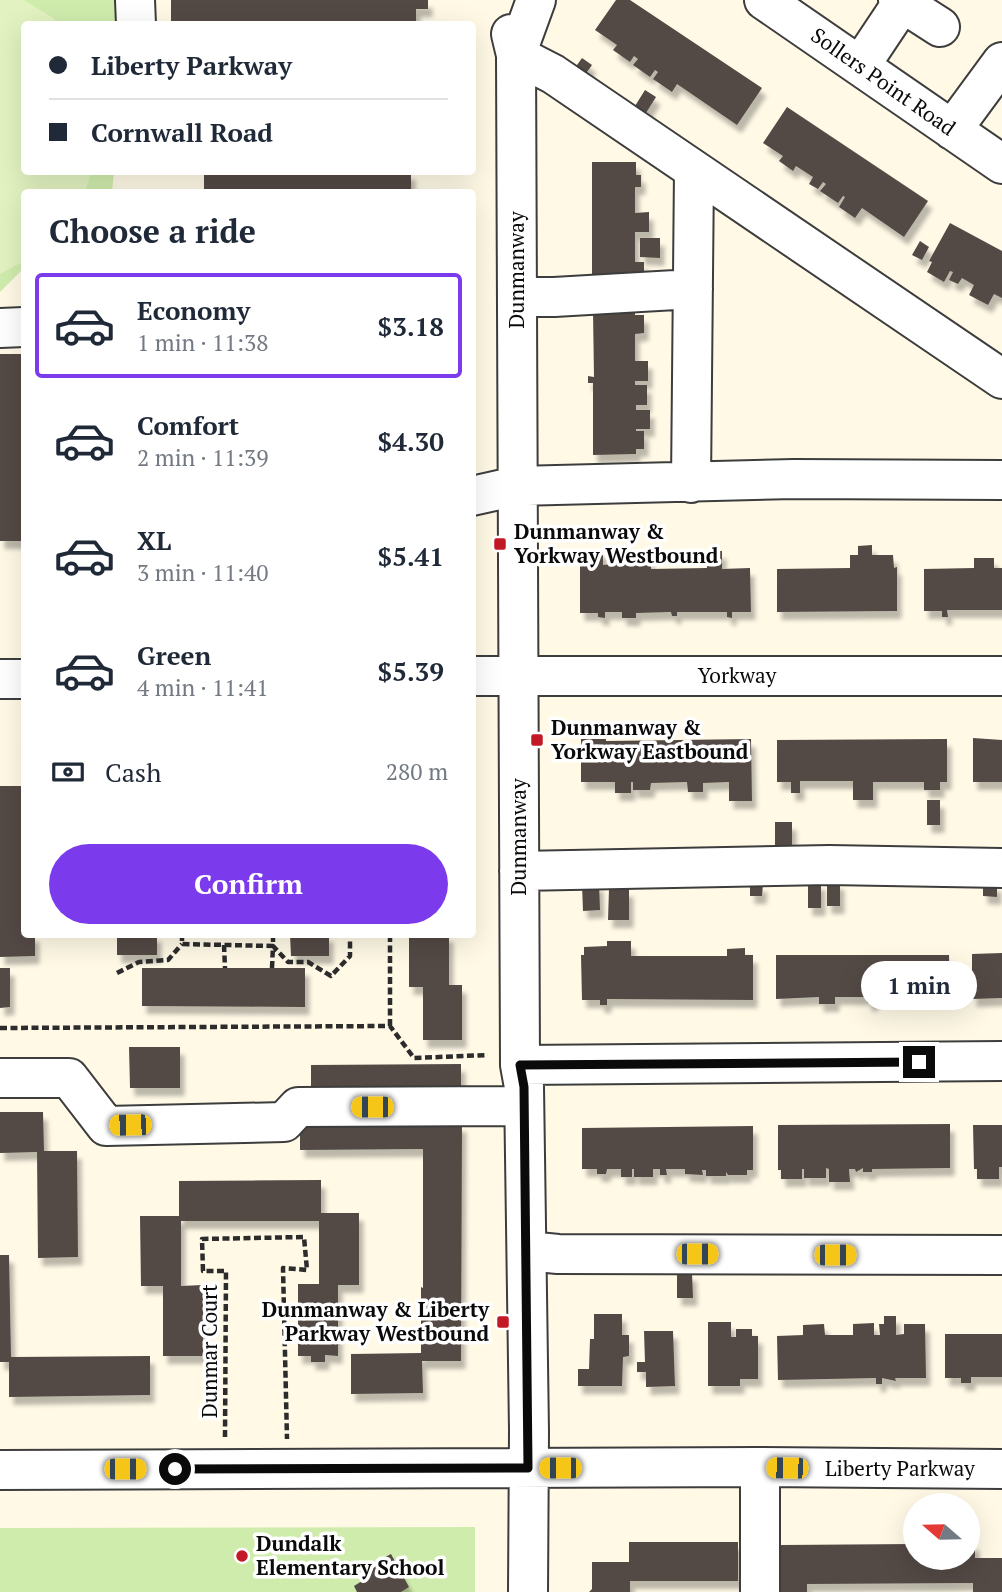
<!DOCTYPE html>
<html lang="en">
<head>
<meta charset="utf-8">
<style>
	:root { --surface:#fff; --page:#f6f6f7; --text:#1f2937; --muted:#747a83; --line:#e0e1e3; --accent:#7c3aed }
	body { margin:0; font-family:"PT Serif",serif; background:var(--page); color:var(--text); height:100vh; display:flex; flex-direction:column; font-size:26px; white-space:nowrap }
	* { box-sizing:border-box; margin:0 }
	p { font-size:23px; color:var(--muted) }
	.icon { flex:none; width:38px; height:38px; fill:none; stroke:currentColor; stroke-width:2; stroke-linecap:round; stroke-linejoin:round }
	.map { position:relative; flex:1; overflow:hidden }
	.sheet { position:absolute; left:21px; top:189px; width:455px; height:749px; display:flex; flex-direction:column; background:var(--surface); border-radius:7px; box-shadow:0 7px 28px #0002 }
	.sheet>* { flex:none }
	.guide { position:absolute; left:21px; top:21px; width:455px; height:154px; border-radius:7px; box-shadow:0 7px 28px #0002; display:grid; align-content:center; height:154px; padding:0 28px; background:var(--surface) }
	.needle { width:46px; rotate:290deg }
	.buttons { position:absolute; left:903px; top:1493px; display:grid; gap:14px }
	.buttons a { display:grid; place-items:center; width:77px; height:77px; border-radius:50%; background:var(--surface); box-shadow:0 7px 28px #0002; font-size:35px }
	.end { position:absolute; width:32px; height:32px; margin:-16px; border:9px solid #0a0a0a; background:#fff; box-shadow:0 0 0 4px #fff }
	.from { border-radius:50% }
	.bubble { position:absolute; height:49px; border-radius:24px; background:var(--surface); box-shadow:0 7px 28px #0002; font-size:23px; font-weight:600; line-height:49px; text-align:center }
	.car { position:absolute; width:21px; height:42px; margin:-21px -10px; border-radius:9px; box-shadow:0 0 5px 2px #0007; background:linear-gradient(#f5c518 24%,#345 0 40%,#f5c518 0 76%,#345 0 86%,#f5c518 0) }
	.guide b { display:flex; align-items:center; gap:24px; height:66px; font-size:26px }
	.guide b+b { border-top:2px solid var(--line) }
	.guide i { width:18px; height:18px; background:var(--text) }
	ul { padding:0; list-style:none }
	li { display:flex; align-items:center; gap:21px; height:105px; margin:0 14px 10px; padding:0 14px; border:4px solid transparent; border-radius:7px }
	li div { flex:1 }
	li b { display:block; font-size:26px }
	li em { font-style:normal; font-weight:600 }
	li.selected { border-color:var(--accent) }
	li>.icon { width:63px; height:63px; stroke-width:1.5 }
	h2 { padding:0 28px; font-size:32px; line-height:84px }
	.pay { display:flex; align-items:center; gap:18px; height:77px; padding:0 28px; font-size:26px }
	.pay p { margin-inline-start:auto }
	.action { display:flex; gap:14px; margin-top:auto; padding:14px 28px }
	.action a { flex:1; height:80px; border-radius:42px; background:var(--accent); color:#fff; font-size:28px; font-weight:600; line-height:80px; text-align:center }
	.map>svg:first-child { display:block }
</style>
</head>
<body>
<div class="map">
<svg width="1002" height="1592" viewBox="0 0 1002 1592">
	<defs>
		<filter id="shadow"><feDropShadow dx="4.5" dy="8" stdDeviation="2" flood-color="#0004"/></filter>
	</defs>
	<rect width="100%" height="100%" fill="#fff9e6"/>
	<path fill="#d0ecad" d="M0 0H126L124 24H24V172H114L112 192H24V268L0 292Z
		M475 1527V1592H0V1528Z"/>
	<path fill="#e2f2c0" d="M0 0H24L53 18 57 24H24V172H91L85 192H24V261L0 274Z"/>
	<path fill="#534a45" filter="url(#shadow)" d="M171 0H428V9H416V24H171Z
		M616 0H630L762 88 737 125 677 84 672 92 653 79 658 72 655 70 650 77 633 65 638 59 634 56 630 62 613 50 617 45 595 30Z
		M582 58 592 65 582 79 572 72Z
		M645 90 656 97 641 121 630 114Z
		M787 107 928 201 904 237 862 208 855 218 839 207 845 197 843 196 838 203 820 191 826 184 823 182 818 189 809 184 813 177 796 166 793 171 779 161 783 156 763 143Z
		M592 162H636V175H641V187H635V213L649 212V232H635V262H644V278L592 284Z
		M204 172H411V192H204Z
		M950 223 1002 251V298L994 294 988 305 969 295 974 285 962 278 958 284 949 280 953 272 950 271 944 282 927 272 932 262 929 261Z
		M640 238H660V258L640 257Z
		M920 241 929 247 922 260 912 255Z
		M635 310V315H644V333L635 334V361H648V381H635V385H647V405H636V410H650V429H636V431H644V449H636V454L593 455V383H588V376L594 377 593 311Z
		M0 354H24V541H0Z
		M872 545V555H893L894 568 897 567V611L777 612V569L850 568V555H858V546Z
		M593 550H603V565L630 562V559H651V569L707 568 706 551H722V569L750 568 751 612H732V618L727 617V612H677V616H672L671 612 636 613V618H622V612H605V618L598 617V613H580V559H593Z
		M974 558H994V568H1002V610H947L948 617H942V611H924V569L974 568Z
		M21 736H24V775H22Z
		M973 738 1002 740V782H973Z
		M581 739H606V741L751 739 752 801H729V782L703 783V792H688L687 782 651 783 650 790H633V782H631V793H615V782H581Z
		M947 739V782H940V790H924V782H873V800H853V781H800V793H791V782H777V740Z
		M0 786H21L22 847H24V934H35V956L0 957Z
		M927 800H940V825H927Z
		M775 822H792V847H775Z
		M827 881 840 882V906H827Z
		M808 882H821V908H808Z
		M599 883 600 910 583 911 582 884Z
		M983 883 997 884V897L983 896Z
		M750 884H763L762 896H750Z
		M609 889H629V920H608Z
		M117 934H157V955H117Z
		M290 934H329V956H291Z
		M409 934H449V985H462V1040H423V987H409Z
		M607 941H631V956H727V949L745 948V955H753V1000L607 999V1005H600V1000H582L581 955H584V947L607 946Z
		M1002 953V998L972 999V954Z
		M776 955H949L950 998 874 997V1003H867V997H835V1004H819V997L776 999Z
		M0 968H10V1007L0 1008Z
		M142 968H305V1007L142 1006Z
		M129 1047H180V1088H130Z
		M461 1064V1091H311V1065Z
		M0 1112H43L44 1151H77L78 1257 38 1258 37 1152 0 1153Z
		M462 1124 461 1361H422L423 1393 351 1394V1354L421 1353V1287L423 1288V1149L300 1150V1125Z
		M950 1124V1168L872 1169V1172H863V1168L856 1172 855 1169H849L850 1182H829V1169L826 1168V1178H804V1169H802V1179H781V1170H778V1125Z
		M973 1125H1002V1167H999V1179H977V1169H974Z
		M753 1126V1170H747V1175H728L726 1172V1176H706V1170H702L703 1175 685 1174V1169H666L667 1175H660V1169H653V1177H634V1169H632V1177H621V1169H607L606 1174H597V1169H582V1128Z
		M321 1180V1213H359V1285H338V1356L325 1355V1362H311V1356H298V1284H319V1221H181V1286L203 1285V1356H163V1286H141L140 1216H179V1181Z
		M0 1255H9L11 1357 150 1356V1395L9 1397V1362H0Z
		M677 1273H692L693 1298H677Z
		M594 1314H622V1335H629V1356L623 1357 622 1386H578V1369H589L590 1339H594Z
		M884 1316H896V1335L904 1334V1324H925L926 1378H895L896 1381 882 1378V1384H876V1378L778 1380 777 1336 803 1335V1325L824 1324 825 1335H853V1324L874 1323V1335H880L879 1324H884Z
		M708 1322H731V1337H736V1329H752V1336H758V1379H740V1386H708Z
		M644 1331H673L675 1386 646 1387V1372H637V1362H645Z
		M945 1334H1002V1377H971V1383H961V1378H945Z
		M629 1542H738V1581H630V1592H589L592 1589V1562H629Z
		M968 1543H975V1558H1002V1592H973V1583L807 1584V1592H781V1545L915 1544V1558H968Z
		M391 1554 409 1587 401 1592H357L354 1586 362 1581 357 1572Z"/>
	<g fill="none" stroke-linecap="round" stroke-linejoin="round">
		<defs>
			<path id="minor" d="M135 0 136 24
				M764 0 1002 164
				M898 0 940 27
				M511 34 516 55 553 74 1002 379
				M860 66 902 3
				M952 130 1002 62
				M517 297H554L693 289
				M0 328 24 327
				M691 483 694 171
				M472 496 517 486 794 479 1002 480
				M472 676H1002
				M0 679H24
				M519 871 829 865 1002 868
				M520 1065 1002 1061
				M0 1078H69L106 1126 284 1122 298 1107 524 1106
				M527 1251 558 1254 1002 1255
				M760 1467V1592
				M0 1470 760 1467 1002 1469
				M528 1592 529 1431 524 1087 520 1065 516 55 536 0"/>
		</defs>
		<use href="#minor" stroke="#3d3d3d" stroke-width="42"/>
		<path stroke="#2c2c2c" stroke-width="4.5" stroke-dasharray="7 3.5" stroke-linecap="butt" d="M182 934V944L273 946V934
			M224 945 225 968
			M272 968 273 946 288 962H308L331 976 350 956V934
			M117 973 139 962 168 960 182 944
			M390 1026V934
			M0 1028 390 1026 414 1058 488 1055
			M225 1437 226 1271H203L202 1239 304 1237 307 1270 283 1268 287 1439"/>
		<use href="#minor" stroke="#fff" stroke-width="38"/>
	</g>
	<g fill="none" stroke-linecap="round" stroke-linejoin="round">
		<path stroke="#0a0a0a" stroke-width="9" d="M175 1469 528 1468 524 1087 520 1065 919 1062"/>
	</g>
	<g fill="#c31825" stroke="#fff" stroke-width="2.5">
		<rect x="493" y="537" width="14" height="14" rx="3.5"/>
		<rect x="530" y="733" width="14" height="14" rx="3.5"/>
		<rect x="496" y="1315" width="14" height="14" rx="3.5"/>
		<circle cx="242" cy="1556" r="7"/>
	</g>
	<g text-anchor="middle" stroke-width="7" stroke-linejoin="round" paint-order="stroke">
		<g font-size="21" fill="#0a0a0a" stroke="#fff">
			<text transform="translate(883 82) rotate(35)" y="7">Sollers Point Road</text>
			<text transform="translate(517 270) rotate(-90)" y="7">Dunmanway</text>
			<text x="737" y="683">Yorkway</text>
			<text transform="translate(519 837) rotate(-90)" y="7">Dunmanway</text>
			<text transform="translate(210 1351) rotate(-90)" y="7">Dunmar Court</text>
			<text x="900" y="1476">Liberty Parkway</text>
		</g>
		<g font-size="21" font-weight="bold" fill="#0a0a0a" stroke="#fff" text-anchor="start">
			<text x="514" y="539">Dunmanway &amp;<tspan x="514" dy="24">Yorkway Westbound</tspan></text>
			<text x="551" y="735">Dunmanway &amp;<tspan x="551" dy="24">Yorkway Eastbound</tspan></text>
			<text x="489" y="1317" text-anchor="end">Dunmanway &amp; Liberty<tspan x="489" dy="24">Parkway Westbound</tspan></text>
			<text x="256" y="1551">Dundalk<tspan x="256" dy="24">Elementary School</tspan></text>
		</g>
	</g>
</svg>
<div class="buttons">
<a><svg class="needle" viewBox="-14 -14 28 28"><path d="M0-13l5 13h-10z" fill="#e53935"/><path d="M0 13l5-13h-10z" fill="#747a83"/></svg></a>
</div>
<i class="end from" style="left:175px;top:1469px"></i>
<i class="end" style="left:919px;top:1062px"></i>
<div class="bubble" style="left:861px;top:961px;width:116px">1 min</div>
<i class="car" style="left:372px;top:1107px;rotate:270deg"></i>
<i class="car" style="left:130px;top:1125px;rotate:269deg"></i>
<i class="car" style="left:697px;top:1254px;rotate:90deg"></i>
<i class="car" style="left:835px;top:1255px;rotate:90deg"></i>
<i class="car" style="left:560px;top:1468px;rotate:270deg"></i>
<i class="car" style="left:787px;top:1468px;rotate:271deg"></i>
<i class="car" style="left:125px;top:1469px;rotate:90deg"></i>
<div class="guide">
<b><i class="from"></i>Liberty Parkway</b>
<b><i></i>Cornwall Road</b>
</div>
<section class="sheet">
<h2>Choose a ride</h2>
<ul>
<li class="selected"><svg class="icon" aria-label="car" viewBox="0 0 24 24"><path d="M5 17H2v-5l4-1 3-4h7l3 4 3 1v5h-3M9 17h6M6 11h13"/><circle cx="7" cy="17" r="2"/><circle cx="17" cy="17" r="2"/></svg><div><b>Economy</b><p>1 min · 11:38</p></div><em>$3.18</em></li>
<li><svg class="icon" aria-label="car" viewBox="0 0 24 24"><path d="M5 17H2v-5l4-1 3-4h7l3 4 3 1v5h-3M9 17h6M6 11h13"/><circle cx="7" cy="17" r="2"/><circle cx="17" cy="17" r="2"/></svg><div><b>Comfort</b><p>2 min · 11:39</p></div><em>$4.30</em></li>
<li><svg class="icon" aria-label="car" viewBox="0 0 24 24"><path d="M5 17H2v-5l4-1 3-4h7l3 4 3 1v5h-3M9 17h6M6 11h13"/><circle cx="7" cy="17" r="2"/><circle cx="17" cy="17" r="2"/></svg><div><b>XL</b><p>3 min · 11:40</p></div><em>$5.41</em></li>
<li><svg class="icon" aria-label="car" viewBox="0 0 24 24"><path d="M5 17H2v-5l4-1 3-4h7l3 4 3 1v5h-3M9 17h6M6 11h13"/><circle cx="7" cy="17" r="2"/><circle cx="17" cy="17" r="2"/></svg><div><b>Green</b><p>4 min · 11:41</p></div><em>$5.39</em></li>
</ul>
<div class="pay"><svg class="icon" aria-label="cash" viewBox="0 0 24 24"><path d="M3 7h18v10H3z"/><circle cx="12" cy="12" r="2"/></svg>Cash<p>280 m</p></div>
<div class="action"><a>Confirm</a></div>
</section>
</div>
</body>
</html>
